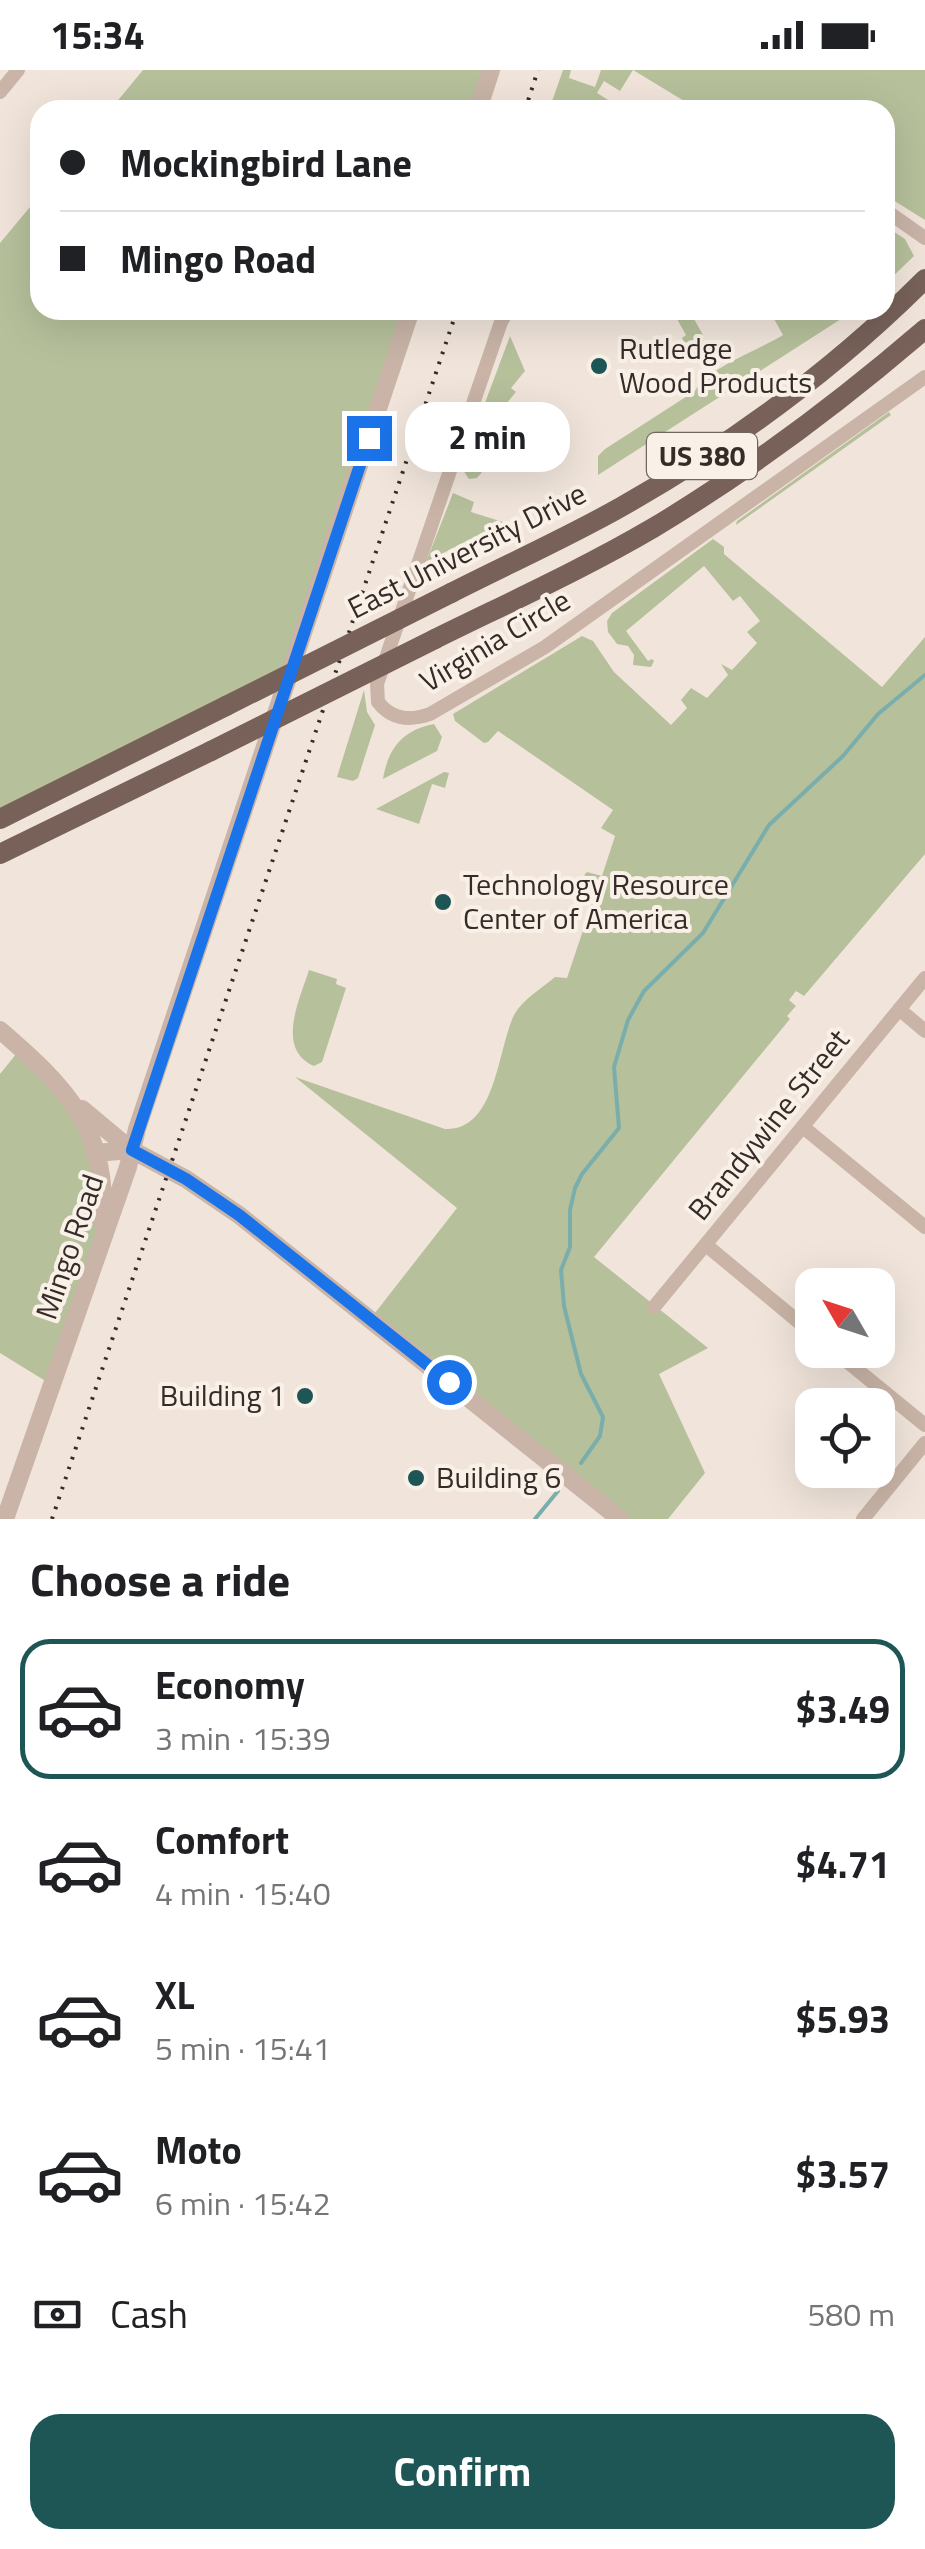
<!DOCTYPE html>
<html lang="en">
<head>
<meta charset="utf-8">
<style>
	:root { --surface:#fff; --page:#f2f2f2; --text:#202124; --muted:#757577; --line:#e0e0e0; --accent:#1e5656 }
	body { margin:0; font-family:"Titillium Web",sans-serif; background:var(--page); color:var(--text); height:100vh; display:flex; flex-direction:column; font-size:38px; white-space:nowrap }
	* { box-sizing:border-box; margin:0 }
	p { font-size:32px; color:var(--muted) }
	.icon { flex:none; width:55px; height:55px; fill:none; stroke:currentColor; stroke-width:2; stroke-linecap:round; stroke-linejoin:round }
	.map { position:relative; height:1449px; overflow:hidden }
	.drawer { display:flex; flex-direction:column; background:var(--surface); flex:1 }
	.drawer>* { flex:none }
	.banner { position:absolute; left:30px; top:30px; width:865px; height:220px; border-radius:30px; box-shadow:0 10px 40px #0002; display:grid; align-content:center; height:220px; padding:0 30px; background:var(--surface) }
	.needle { width:65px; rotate:309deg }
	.fabs { position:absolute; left:795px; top:1198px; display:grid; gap:20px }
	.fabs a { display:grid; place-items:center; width:100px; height:100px; border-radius:20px; background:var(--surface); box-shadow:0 10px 40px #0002; font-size:50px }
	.end { position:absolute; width:45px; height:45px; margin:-22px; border:12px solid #1a73e8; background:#fff; box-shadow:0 0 0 5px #fff }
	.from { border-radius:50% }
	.bubble { position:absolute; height:70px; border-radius:30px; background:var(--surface); box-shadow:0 10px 40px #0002; font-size:32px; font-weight:700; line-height:70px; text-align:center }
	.banner b { display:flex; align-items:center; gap:35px; height:95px; font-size:38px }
	.banner b+b { border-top:2px solid var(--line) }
	.banner i { width:25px; height:25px; background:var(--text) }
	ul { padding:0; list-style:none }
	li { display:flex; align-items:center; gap:30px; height:140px; margin:0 20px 15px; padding:0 10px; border:5px solid transparent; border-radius:30px }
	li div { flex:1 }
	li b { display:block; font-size:38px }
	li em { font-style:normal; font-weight:700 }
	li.active { border-color:var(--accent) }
	li>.icon { width:90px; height:90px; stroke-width:1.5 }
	h2 { padding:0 30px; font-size:45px; line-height:120px }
	.pay { display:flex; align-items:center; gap:25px; height:110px; padding:0 30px; font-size:38px }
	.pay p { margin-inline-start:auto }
	.action { display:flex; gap:20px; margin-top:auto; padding:20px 30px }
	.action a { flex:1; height:115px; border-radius:30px; background:var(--accent); color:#fff; font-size:40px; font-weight:700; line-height:115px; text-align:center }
	.status { display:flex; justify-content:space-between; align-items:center; height:70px; padding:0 50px; background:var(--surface); direction:ltr }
	.status svg { height:28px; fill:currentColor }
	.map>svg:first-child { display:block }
</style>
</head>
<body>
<div class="status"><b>15:34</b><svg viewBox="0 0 49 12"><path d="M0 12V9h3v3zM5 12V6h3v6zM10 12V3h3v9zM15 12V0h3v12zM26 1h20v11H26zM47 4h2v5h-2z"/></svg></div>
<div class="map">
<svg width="925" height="1449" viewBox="0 0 925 1449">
	<rect width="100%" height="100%" fill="#f1e5db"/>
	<path fill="#b6c09b" d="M143 0H491L478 40H110Z
		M563 0H571L569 8 595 17 601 0H925V150L885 125V40H699L633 0 620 21 604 11 597 23 613 33 609 40H549Z
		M40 125V240H411L289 606 0 749V173Z
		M885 156 905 169 914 186 885 214 890 194 885 181Z
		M672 240H689L703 265 706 284 694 291 682 268 686 265Z
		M769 240 799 244 803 240H855L598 405V386L605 379 695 321C707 298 759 280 783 265Z
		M510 266 525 301 511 318 516 322 500 341 483 401 477 408 469 409 461 397Z
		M889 342 891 345 736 455 737 451Z
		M453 423 474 432 471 442 503 452 426 492Z
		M713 469 724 477V484L882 617 925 567V784L804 926 796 921 789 930 796 936 787 946 790 949 594 1187 708 1278 659 1304 705 1403 668 1449H620L371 1248 457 1138 295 1007 445 1059C496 1061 497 981 514 945 522 930 542 918 555 907L567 908 599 813 584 805 587 802 602 806 615 766 601 758 613 740 498 661 488 672 484 673 455 651 453 644 582 566 593 571 614 602 671 655 687 638 681 630 691 618 707 628 728 605 721 594 732 600 757 573 747 562 760 551 740 526 733 531 704 496 626 561 648 591 652 589 654 591 651 597 633 595 634 585 628 576 617 574 608 562 607 551 612 543Z
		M364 620 367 642 375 655 358 708 353 711 337 707Z
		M434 654 442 667 437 681 383 709C388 679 402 660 434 654Z
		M444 702 449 703 445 718 432 714 419 754 376 739Z
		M309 900 337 909 336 914 346 918 322 992 314 996C275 979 300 929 309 900Z
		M21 978 82 1046 102 1152 52 1315 0 1283V1004Z"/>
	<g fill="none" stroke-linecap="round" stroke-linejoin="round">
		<path stroke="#7aaeac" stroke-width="4" d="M581 1393 600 1366 603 1347 581 1304 564 1236 561 1200 570 1177V1140L575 1118 582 1104 619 1058 614 997 628 950 644 921 703 863 769 755 843 686 878 644 925 605
			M535 1449 558 1421"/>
		<path stroke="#c9b4a7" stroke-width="14" d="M0 22 18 0
			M885 140 925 168
			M508 240 501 252 377 614 378 632C392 650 410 651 430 644L545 577 925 307
			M899 939 925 961
			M803 1057 925 1157
			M706 1175 812 1263
			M654 1237 925 908
			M833 1280 925 1355
			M863 1449 925 1373"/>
		<path stroke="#c9b4a7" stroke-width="18" d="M478 40 491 0
			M0 960C64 1015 110 1060 102 1152
			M82 1039 131 1080
			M95 1083 132 1080 186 1109 239 1145 620 1449
			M5 1449 128 1097 137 1059 411 240"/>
		<path stroke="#776159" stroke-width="20" d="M451 523C508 494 566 468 621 437 731 375 836 298 925 209
			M435 569C508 533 583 499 653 458 750 400 840 332 925 259
			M0 749 226 636
			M0 784 211 681"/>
		<path stroke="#352b27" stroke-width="4" stroke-dasharray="2.5 8" stroke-linecap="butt" d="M525 40 538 0
			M52 1449 457 240"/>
		<path stroke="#776159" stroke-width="20" d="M226 636 451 523
			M211 681 435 569"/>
	</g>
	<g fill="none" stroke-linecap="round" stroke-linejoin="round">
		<path stroke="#1a73e8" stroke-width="12" d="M369 368 132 1080 186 1109 239 1145 449 1312"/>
	</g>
	<g fill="#1e5656" stroke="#f9f0e7" stroke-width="4">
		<circle cx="599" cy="296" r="10"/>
		<circle cx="443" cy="832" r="10"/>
		<circle cx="305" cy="1326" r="10"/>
		<circle cx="416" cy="1408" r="10"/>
	</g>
	<g text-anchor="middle" stroke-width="8" stroke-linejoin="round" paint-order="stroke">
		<rect fill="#f9f0e7" stroke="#706661" stroke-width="2.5" x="647" y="363" width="110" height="46" rx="8"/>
		<g font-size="28" font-weight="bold" fill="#352b27">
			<text x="702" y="396">US 380</text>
		</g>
		<g font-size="30" fill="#352b27" stroke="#f9f0e7" text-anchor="start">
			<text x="619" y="289">Rutledge<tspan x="619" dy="34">Wood Products</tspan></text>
			<text x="463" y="825">Technology Resource<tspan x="463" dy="34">Center of America</tspan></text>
			<text x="285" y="1336" text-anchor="end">Building 1</text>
			<text x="436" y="1418">Building 6</text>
		</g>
		<g font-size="30" fill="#352b27" stroke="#f9f0e7">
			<text transform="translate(467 481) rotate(-27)" y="10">East University Drive</text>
			<text transform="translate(495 571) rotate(-31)" y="10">Virginia Circle</text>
			<text transform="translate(769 1055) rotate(-51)" y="10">Brandywine Street</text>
			<text transform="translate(70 1177) rotate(-71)" y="10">Mingo Road</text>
		</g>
	</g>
</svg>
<div class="fabs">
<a><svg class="needle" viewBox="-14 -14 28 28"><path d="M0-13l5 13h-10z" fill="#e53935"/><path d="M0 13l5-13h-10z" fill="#757577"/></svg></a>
<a><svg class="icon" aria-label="locate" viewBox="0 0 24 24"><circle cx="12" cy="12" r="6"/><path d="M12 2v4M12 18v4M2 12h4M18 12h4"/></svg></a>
</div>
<i class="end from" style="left:449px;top:1312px"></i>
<i class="end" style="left:369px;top:368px"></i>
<div class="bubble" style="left:405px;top:332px;width:165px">2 min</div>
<div class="banner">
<b><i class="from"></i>Mockingbird Lane</b>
<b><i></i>Mingo Road</b>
</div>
</div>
<section class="drawer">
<h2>Choose a ride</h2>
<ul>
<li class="active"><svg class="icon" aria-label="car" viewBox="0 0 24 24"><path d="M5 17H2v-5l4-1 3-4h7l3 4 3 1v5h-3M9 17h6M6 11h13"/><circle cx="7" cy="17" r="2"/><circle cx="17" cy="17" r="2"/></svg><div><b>Economy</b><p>3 min · 15:39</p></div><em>$3.49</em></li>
<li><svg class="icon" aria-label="car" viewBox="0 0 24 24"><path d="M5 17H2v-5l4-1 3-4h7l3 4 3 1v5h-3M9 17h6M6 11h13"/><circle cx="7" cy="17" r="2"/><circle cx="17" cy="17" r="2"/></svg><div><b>Comfort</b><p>4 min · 15:40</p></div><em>$4.71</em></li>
<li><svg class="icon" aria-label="car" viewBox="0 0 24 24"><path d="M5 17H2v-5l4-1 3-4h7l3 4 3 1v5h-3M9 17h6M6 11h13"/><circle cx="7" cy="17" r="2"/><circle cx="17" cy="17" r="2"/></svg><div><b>XL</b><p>5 min · 15:41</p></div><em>$5.93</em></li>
<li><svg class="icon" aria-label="car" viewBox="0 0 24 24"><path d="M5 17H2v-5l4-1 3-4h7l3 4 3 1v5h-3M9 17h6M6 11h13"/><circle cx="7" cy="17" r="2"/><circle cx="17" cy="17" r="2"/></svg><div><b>Moto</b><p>6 min · 15:42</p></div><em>$3.57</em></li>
</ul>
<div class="pay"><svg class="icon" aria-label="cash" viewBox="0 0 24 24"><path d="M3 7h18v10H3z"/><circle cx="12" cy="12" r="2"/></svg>Cash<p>580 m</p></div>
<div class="action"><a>Confirm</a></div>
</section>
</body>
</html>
